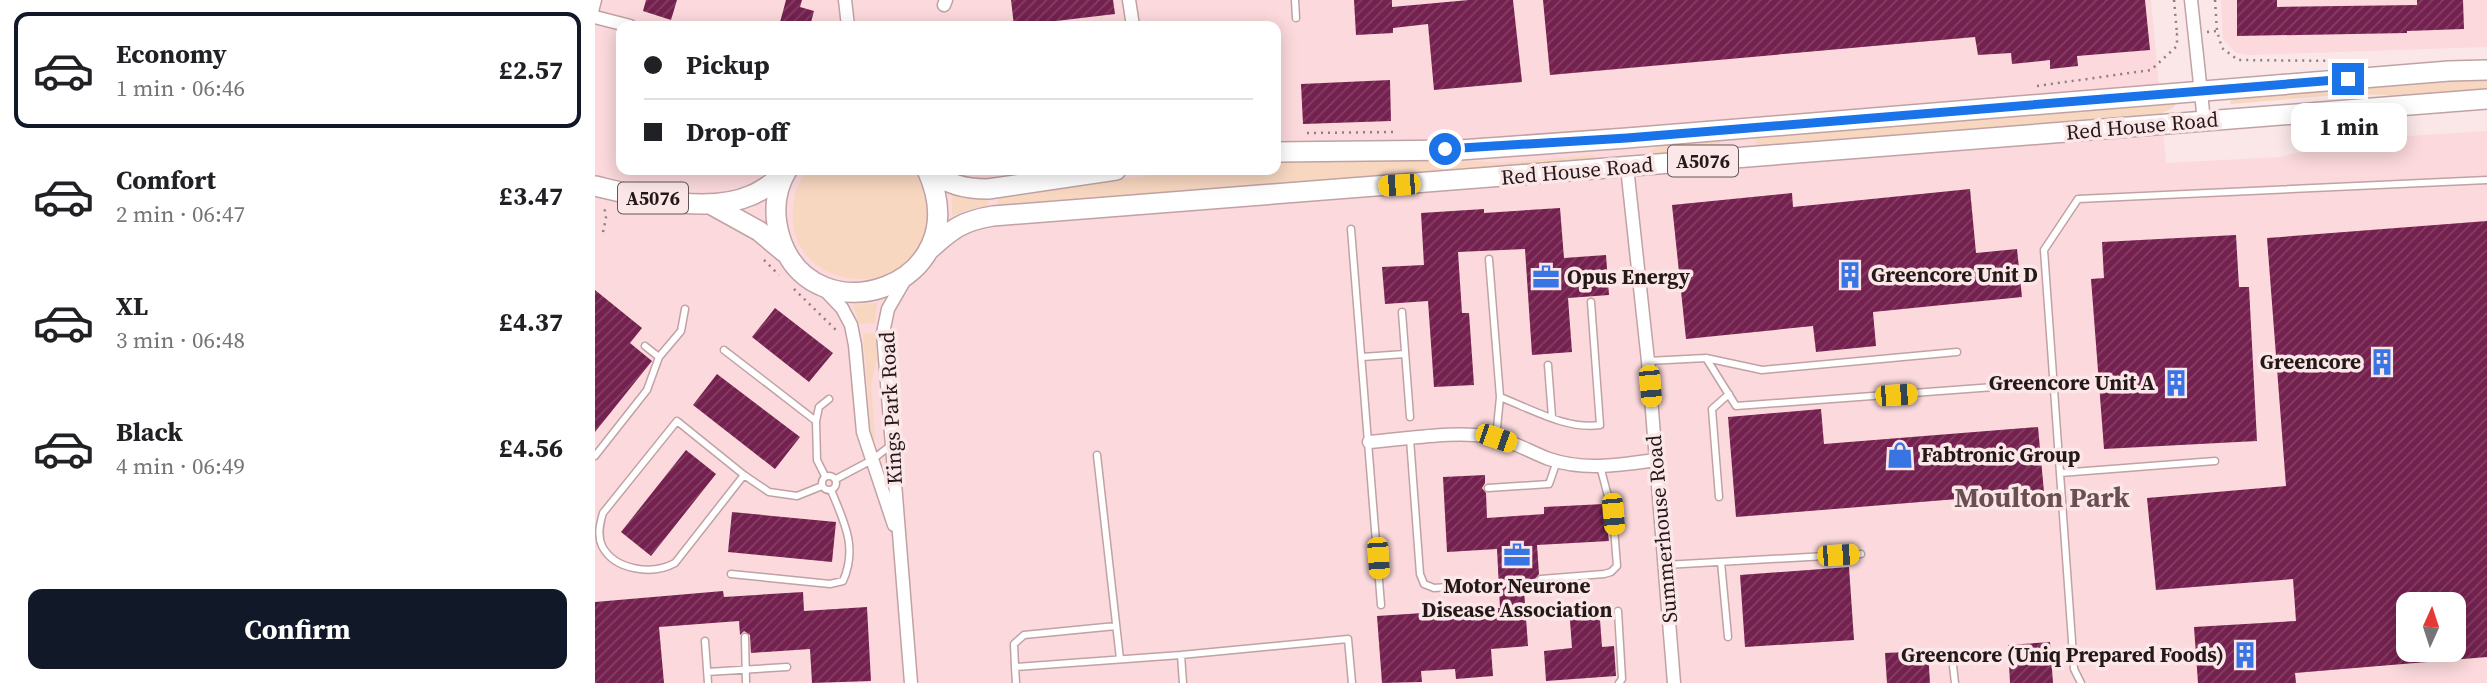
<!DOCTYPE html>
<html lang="en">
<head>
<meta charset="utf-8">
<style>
	:root { --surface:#fff; --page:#f6f6f6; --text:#202124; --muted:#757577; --line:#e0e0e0; --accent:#111827 }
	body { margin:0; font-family:"Source Serif 4",serif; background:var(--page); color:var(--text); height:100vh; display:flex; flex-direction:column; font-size:26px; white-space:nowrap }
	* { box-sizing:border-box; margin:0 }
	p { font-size:23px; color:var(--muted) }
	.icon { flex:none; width:38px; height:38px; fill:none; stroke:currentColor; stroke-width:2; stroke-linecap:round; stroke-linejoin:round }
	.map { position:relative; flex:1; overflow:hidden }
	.drawer { display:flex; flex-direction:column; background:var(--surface); width:595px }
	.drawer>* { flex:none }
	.hud { position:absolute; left:21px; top:21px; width:665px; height:154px; border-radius:14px; box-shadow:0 4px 18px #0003; display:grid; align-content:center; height:154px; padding:0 28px; background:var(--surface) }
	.needle { width:46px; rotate:3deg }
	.tools { position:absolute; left:1801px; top:592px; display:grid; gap:14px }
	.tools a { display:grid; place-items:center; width:70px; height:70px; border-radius:14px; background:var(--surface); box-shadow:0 4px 18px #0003; font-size:35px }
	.end { position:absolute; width:32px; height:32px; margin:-16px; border:9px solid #1a73e8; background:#fff; box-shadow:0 0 0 4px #fff }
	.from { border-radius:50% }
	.bubble { position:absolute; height:49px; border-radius:14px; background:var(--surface); box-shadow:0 4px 18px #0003; font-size:23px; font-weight:700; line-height:49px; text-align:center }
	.car { position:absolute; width:21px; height:42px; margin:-21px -10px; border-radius:9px; box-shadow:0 0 5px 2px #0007; background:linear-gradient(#f5c518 24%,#345 0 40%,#f5c518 0 76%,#345 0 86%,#f5c518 0) }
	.hud b { display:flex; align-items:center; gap:24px; height:66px; font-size:26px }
	.hud b+b { border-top:2px solid var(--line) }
	.hud i { width:18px; height:18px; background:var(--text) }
	ul { padding:12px 0 0; list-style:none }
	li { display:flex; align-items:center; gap:21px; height:116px; margin:0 14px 10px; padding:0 14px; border:4px solid transparent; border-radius:14px }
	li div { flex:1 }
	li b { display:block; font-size:26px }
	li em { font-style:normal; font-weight:700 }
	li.current { border-color:var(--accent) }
	li>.icon { width:63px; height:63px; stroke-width:1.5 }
	.action { display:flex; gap:14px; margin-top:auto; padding:14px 28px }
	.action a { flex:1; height:80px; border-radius:14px; background:var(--accent); color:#fff; font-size:28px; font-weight:700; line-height:80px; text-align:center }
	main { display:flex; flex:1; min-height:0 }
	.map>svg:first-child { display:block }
</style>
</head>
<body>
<main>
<section class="drawer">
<ul>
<li class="current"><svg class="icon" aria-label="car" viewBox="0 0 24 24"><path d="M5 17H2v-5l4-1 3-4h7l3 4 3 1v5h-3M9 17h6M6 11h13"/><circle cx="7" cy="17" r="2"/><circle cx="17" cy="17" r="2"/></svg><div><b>Economy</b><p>1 min · 06:46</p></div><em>£2.57</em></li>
<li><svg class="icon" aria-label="car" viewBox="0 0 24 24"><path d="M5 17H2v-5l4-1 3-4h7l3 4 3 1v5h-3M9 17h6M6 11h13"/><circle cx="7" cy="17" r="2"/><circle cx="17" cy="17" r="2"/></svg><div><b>Comfort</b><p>2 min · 06:47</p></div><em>£3.47</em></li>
<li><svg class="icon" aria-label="car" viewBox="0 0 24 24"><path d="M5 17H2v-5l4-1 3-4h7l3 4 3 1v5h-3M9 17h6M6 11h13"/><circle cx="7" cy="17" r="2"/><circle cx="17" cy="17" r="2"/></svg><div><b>XL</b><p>3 min · 06:48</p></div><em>£4.37</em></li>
<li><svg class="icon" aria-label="car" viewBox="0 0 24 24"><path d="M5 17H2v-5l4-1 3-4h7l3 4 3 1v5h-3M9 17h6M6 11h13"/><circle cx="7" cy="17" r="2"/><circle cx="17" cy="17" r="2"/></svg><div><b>Black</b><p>4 min · 06:49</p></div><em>£4.56</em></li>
</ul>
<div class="action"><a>Confirm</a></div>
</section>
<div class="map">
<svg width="1892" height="683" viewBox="0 0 1892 683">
	<defs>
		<pattern id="building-hatch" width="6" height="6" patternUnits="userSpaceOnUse" patternTransform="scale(1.75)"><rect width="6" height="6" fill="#74214f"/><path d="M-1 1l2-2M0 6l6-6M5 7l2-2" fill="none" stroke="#834064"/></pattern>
	</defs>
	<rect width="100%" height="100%" fill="#fbe7e8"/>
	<path fill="#fbd9dc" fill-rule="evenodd" d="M0 0H1556L1571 163 1685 157 1750 140 1892 131V683H0ZM26 26H681V170H26ZM1813 604H1858V649H1813Z
		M1626 0H1892V47L1653 55 1641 53 1628 39Z"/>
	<path fill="#f7d7c0" d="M1864 81H1892V90L1797 95 1754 94 1636 104 1635 99Z
		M1582 103 1578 108 1565 114 1160 147 1161 138Z
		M1124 139 1126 149 1050 154 1069 143Z
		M1000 155V159L403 207 402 197 592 170H681V162L828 158 904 163Z
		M213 170H318C332 185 337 210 331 230 305 309 191 286 198 209 199 194 203 181 213 170Z
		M357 195 393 198 394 207 374 209 357 216Z
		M282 303 280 323 264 324 258 305Z
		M280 333 282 358 276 384 280 439 277 440 268 334Z"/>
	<path fill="url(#building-hatch)" fill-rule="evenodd" d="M51 0H82L76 20 48 11Z
		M191 0H207L205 7 219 11 215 26H184Z
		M416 0H518L520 14 419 26Z
		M759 0H797V7L874 0H918L927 82 839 90 833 24 798 28V33L761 35Z
		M948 0H1550L1555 50 1482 56 1483 66 1455 69V60L1417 64 1416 53 1383 55 1380 37 955 75Z
		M1642 0H1682V7L1822 5V0H1868L1869 29 1812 31V33L1642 36Z
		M795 80 796 121 708 124 706 84Z
		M1375 189 1381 253 1422 249 1427 297 1278 312 1281 346 1221 352 1218 326 1091 339 1077 205 1197 193 1198 207Z
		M965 208 969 258 1011 255 1014 295 973 298 977 352 937 355 930 249 863 252 867 313H874L879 385 839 387 833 301 790 304 787 267 829 265 826 213 889 209V213Z
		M1892 221V657L1700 673 1701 683H1603L1599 627 1701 621 1698 579 1561 590 1552 498 1691 486 1672 238ZM1813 604H1858V649H1813Z
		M1641 235 1644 287H1654L1662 441 1509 449 1496 279 1509 278 1507 242Z
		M0 290 47 328 35 343 57 361 0 432Z
		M180 308 238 353 214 382 157 337Z
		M122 374 205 437 180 469 98 405Z
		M1226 409 1229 444 1443 427 1449 492 1141 517 1133 417Z
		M91 450 121 474 56 556 26 532Z
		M890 475V483L887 488 891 493 892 518 949 514V507L1009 504 1014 541 942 545 944 574 940 579 945 589 929 590 933 646 896 649 898 676 861 679 860 669 826 671 827 682 787 683 782 616 905 608 902 549 852 552 848 477Z
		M137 512 241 522 237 562 133 552Z
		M1254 567 1259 640 1150 647 1145 575Z
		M128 591 129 597 208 592 209 611 272 607 276 681 217 683 215 649 156 653 155 635 149 631 145 635 144 621 64 627 69 683H0V602Z
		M1004 606 1007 647 1019 646 1021 676 951 681 949 651 977 648 974 607Z
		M1455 642 1458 683H1415L1413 645Z
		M1333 651 1335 683H1292L1290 653Z"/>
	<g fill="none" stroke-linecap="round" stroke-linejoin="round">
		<defs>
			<path id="service" d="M700 0 701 18
				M0 12 3 0
				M756 229 786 605
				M894 259 905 397 901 438
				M807 312 815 417
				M50 346 64 357
				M129 350 221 421 222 460 230 476
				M767 357 810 354
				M1111 358 1141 406 1426 385
				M1053 361 1111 358 1167 370 1362 352
				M953 365 957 417
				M905 397C936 409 972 430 1005 425L996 302
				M221 421 224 407 234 399
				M815 439 825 574 829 584 839 588 892 584
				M502 455 525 659
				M0 456 52 390 64 357 86 331 90 309
				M1465 473 1620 461
				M149 475 80 563C58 575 20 571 7 546 2 535 5 523 8 513L82 421 149 475 174 492 202 496 227 486
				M227 483a7 7 0 1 1 14 0a7 7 0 1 1-14 0Z
				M241 479 277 460 296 445
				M893 488 954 484 962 461
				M1124 497 1117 409 1134 394
				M1126 562 1133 637
				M1070 565 1266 554
				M136 574 235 584 248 581C263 547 249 522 236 490
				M946 579 1009 574 1016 572 1022 566 1018 515 1005 466
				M1023 611 1027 679 1024 683
				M150 637 151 683
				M110 641 113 683
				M586 655 588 683
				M1357 657 1360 683
				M420 667 419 644 429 635 521 626
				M112 672 192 667
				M421 683 420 667 586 655 753 639 757 683
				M1486 683 1479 669 1449 250 1483 199 1892 180"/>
			<path id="minor" d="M250 0 253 26
				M534 0 538 26
				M1596 0 1609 121
				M349 5 351 0
				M0 17 35 26
				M1032 167 1053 361 1079 683
				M312 276 293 309 288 333 316 683
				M227 287 247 308 256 325 260 345 268 432 299 525
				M774 442C814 439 858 430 898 437 918 441 935 452 954 459 989 471 1025 465 1061 460"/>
			<path id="primary" d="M681 152 865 150 1032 138 1854 71 1892 70
				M192 170C180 190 178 214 185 237 217 341 386 287 332 170
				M333 170C354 184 367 189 393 189L521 170
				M0 186C46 197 112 215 157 195 169 190 179 182 189 174
				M117 205 164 231 189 252
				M334 250C357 229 367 221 398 216L1892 99"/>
		</defs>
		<use href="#service" stroke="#c0a2a4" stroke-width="9"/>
		<use href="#minor" stroke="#c0a2a4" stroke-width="15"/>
		<use href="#primary" stroke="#c0a2a4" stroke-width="22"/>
		<path stroke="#8e7e7f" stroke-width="2.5" stroke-dasharray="2 5" stroke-linecap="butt" d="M1579 0 1582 34
			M1620 0 1622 31
			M1612 32 1622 31 1627 48 1643 60 1752 61
			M1442 86 1556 70 1582 46V34H1584
			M712 133 800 132
			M386 170H396
			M8 232 11 218 9 205
			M169 260 184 275
			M199 289 242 331"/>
		<use href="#service" stroke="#fff" stroke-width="6"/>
		<use href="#minor" stroke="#fff" stroke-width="12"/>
		<use href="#primary" stroke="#fff" stroke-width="19"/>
	</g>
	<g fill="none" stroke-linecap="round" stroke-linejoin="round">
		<path stroke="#1a73e8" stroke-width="9" d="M850 149 1032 138 1753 79"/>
	</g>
	<defs>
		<symbol id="building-bare" viewBox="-9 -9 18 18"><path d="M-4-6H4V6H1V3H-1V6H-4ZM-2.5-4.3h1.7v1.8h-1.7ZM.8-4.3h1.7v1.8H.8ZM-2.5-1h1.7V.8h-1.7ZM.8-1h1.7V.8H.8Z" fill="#3974e3" stroke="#fbe7e8" stroke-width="2.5" paint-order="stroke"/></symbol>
		<symbol id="office-bare" viewBox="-9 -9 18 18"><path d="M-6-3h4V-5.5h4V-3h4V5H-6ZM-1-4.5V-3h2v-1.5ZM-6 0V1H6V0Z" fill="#3974e3" stroke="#fbe7e8" stroke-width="2.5" paint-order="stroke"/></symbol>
		<symbol id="shop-bare" viewBox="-9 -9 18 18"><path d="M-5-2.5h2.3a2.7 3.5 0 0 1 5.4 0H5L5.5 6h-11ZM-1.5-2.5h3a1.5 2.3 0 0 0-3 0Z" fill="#3974e3" stroke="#fbe7e8" stroke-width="2.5" paint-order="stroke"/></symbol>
	</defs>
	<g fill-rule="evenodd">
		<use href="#building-bare" x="1236" y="256" width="38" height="38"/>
		<use href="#office-bare" x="932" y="258" width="38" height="38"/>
		<use href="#building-bare" x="1768" y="343" width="38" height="38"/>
		<use href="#building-bare" x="1562" y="364" width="38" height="38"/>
		<use href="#shop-bare" x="1286" y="436" width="38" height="38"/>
		<use href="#office-bare" x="903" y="536" width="38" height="38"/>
		<use href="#building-bare" x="1631" y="636" width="38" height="38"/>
	</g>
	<g text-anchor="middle" stroke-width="7" stroke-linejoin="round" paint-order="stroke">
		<g fill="#fbe7e8" stroke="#645657" stroke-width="2">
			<rect x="1073" y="145.5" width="70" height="31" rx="5"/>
			<rect x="23" y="182.5" width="70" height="31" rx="5"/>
		</g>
		<g font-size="19" font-weight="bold" fill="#241819">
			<text x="1108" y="168">A5076</text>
			<text x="58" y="205">A5076</text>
		</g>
		<g font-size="21" fill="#241819" stroke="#fbe7e8">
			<text transform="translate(1547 126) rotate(-5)" y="7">Red House Road</text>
			<text transform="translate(982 171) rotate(-5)" y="7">Red House Road</text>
			<text transform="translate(296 408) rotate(-93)" y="7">Kings Park Road</text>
			<text transform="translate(1067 529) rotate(-95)" y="7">Summerhouse Road</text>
		</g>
		<g font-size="21" font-weight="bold" fill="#241819" stroke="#fbe7e8" text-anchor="start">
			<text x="1276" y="282">Greencore Unit D</text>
			<text x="972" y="284">Opus Energy</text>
			<text x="1766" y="369" text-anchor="end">Greencore</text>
			<text x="1560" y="390" text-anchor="end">Greencore Unit A</text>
			<text x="1326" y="462">Fabtronic Group</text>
			<text x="922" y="593" text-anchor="middle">Motor Neurone<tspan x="922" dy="24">Disease Association</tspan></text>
			<text x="1629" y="662" text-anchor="end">Greencore (Uniq Prepared Foods)</text>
		</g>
		<g font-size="28" font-weight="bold" fill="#6a4f52" stroke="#fbe7e8">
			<text x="1447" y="507">Moulton Park</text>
		</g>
	</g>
</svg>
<div class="tools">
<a><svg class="needle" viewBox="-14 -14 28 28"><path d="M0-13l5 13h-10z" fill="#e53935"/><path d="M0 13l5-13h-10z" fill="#757577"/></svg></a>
</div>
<i class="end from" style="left:850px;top:149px"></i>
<i class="end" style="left:1753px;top:79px"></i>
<div class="bubble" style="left:1696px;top:103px;width:116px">1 min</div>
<i class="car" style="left:804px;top:185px;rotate:266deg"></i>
<i class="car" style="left:1055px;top:386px;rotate:175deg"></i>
<i class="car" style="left:1301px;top:395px;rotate:86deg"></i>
<i class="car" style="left:901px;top:438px;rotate:109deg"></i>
<i class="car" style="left:1018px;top:514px;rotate:175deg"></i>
<i class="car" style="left:1243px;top:555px;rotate:87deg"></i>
<i class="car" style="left:783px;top:558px;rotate:176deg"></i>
<div class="hud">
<b><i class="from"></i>Pickup</b>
<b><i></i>Drop-off</b>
</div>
</div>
</main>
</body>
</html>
